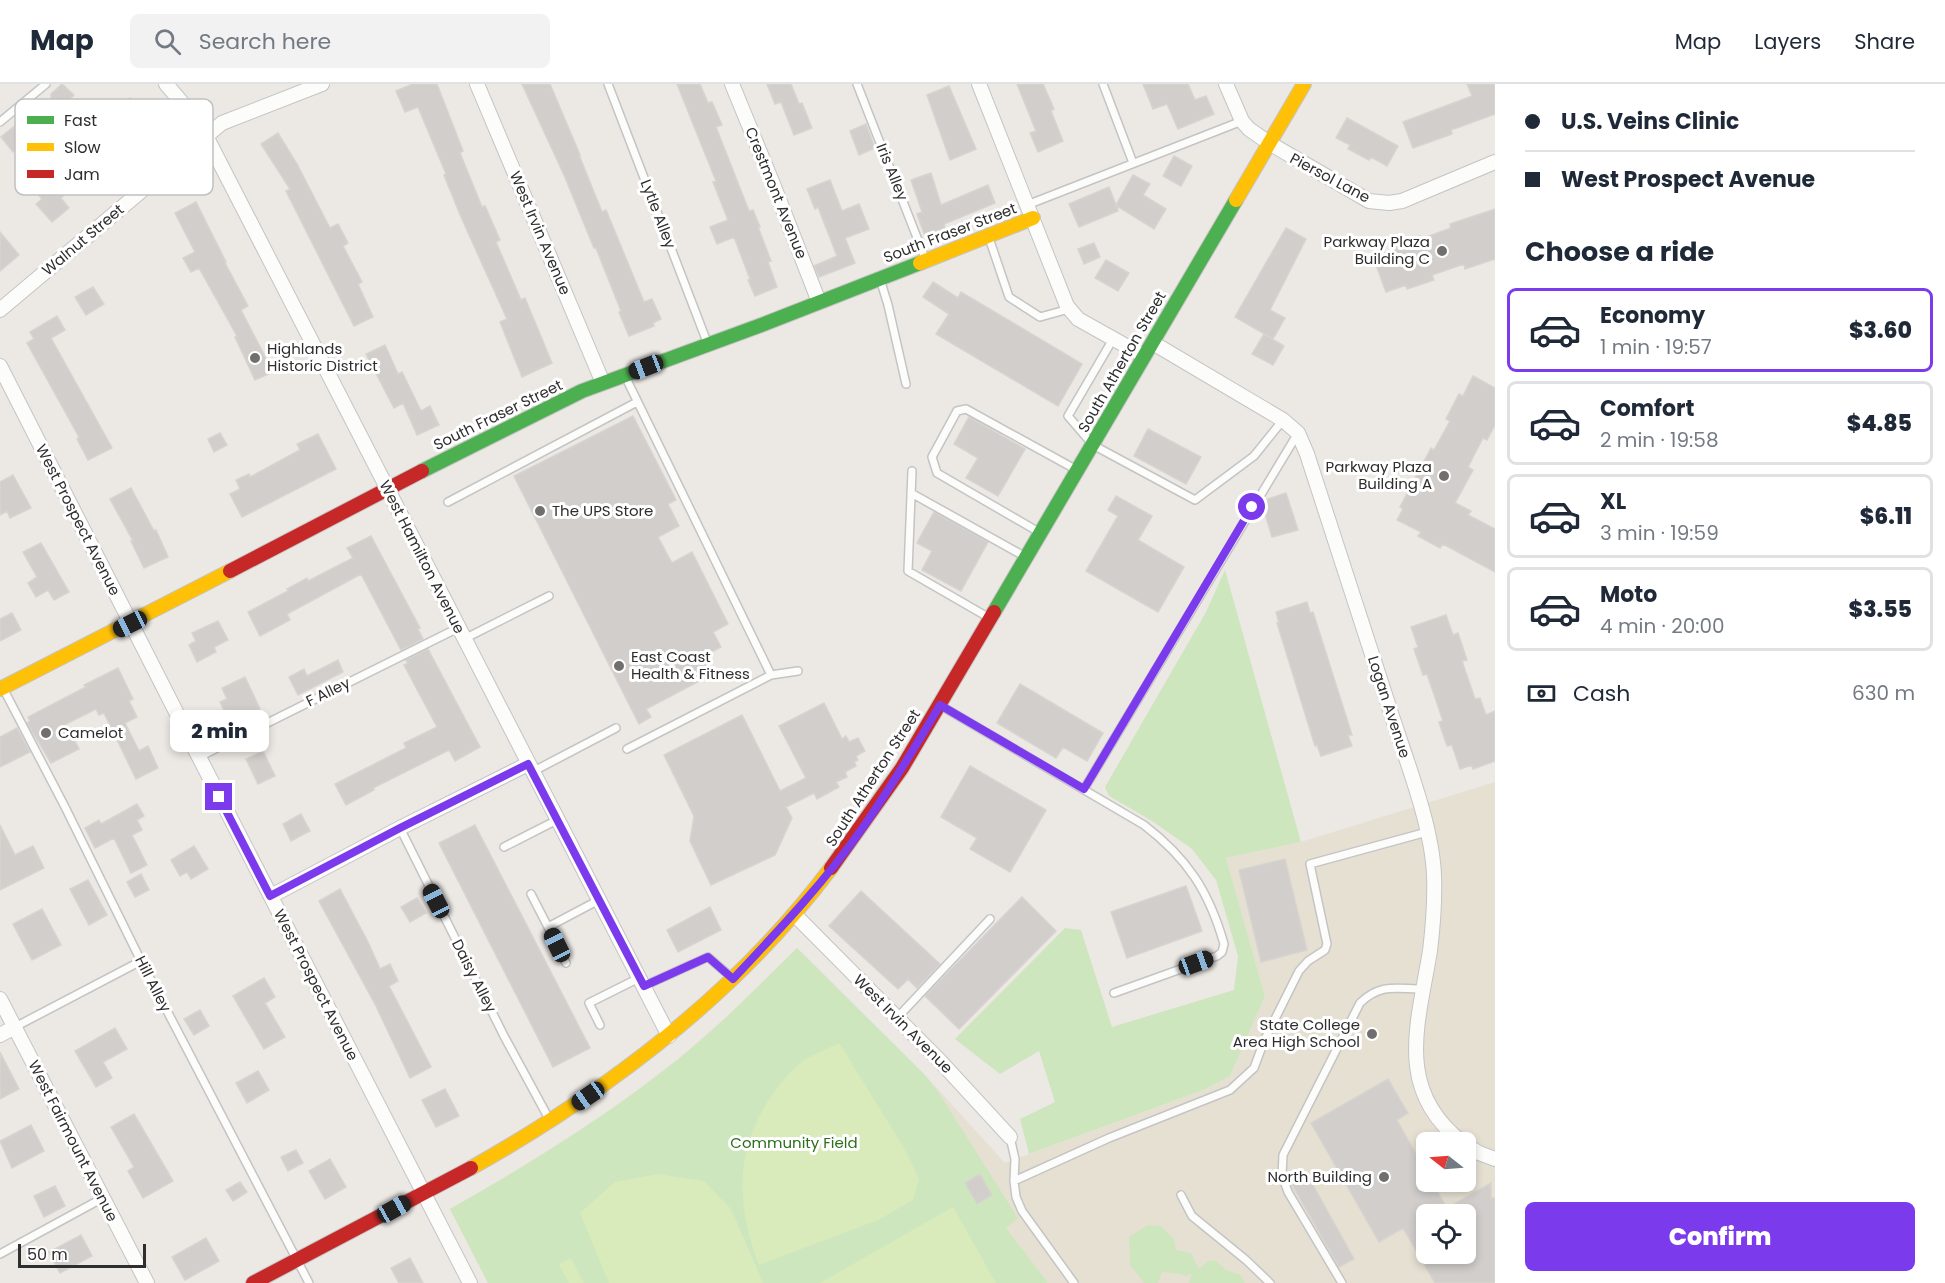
<!DOCTYPE html>
<html lang="en">
<head>
<meta charset="utf-8">
<style>
	:root { --surface:#fff; --page:#f2f2f3; --text:#1f2937; --muted:#747a83; --line:#e0e1e3; --accent:#7c3aed }
	body { margin:0; font-family:Poppins,sans-serif; background:var(--page); color:var(--text); height:100vh; display:flex; flex-direction:column; font-size:22px; white-space:nowrap }
	* { box-sizing:border-box; margin:0 }
	p { font-size:20px; color:var(--muted) }
	.icon { flex:none; width:33px; height:33px; fill:none; stroke:currentColor; stroke-width:2; stroke-linecap:round; stroke-linejoin:round }
	.map { position:relative; flex:1; overflow:hidden }
	.sheet { display:flex; flex-direction:column; background:var(--surface); width:450px }
	.sheet>* { flex:none }
	.banner { display:grid; align-content:center; height:132px; padding:0 30px; background:var(--surface) }
	.needle { width:39px; rotate:287deg }
	.fabs { position:absolute; left:1416px; top:1048px; display:grid; gap:12px }
	.fabs a { display:grid; place-items:center; width:60px; height:60px; border-radius:9px; background:var(--surface); box-shadow:0 3px 9px #0003; font-size:30px }
	.scale { position:absolute; left:18px; bottom:15px; width:128px; box-sizing:border-box; padding-left:6px; border:3px solid #2e2e2e; border-top:0; font-size:16px; line-height:21px; white-space:nowrap; color:#2e2e2e; -webkit-text-stroke:4px #fff; paint-order:stroke }
	.end { position:absolute; width:27px; height:27px; margin:-14px; border:8px solid #7c3aed; background:#fff; box-shadow:0 0 0 3px #fff }
	.from { border-radius:50% }
	.bubble { position:absolute; height:42px; border-radius:9px; background:var(--surface); box-shadow:0 3px 9px #0003; font-size:20px; font-weight:800; line-height:42px; text-align:center }
	.car { position:absolute; width:18px; height:36px; margin:-18px -9px; border-radius:8px; box-shadow:0 0 4px 2px #0007; background:linear-gradient(#222 24%,#8ab4d8 0 40%,#222 0 76%,#8ab4d8 0 86%,#222 0) }
	.banner b { display:flex; align-items:center; gap:21px; height:57px; font-size:22px }
	.banner b+b { border-top:2px solid var(--line) }
	.banner i { width:15px; height:15px; background:var(--text) }
	ul { padding:0; list-style:none }
	li { display:flex; align-items:center; gap:18px; height:84px; margin:0 12px 9px; padding:0 18px; border:3px solid var(--line); border-radius:9px }
	li div { flex:1 }
	li b { display:block; font-size:22px }
	li em { font-style:normal; font-weight:800 }
	li.current { border-color:var(--accent) }
	li>.icon { width:54px; height:54px; stroke-width:1.5 }
	h2 { padding:0 30px; font-size:27px; line-height:72px }
	.pay { display:flex; align-items:center; gap:15px; height:66px; padding:0 30px; font-size:22px }
	.pay p { margin-inline-start:auto }
	.action { display:flex; gap:12px; margin-top:auto; padding:12px 30px }
	.action a { flex:1; height:69px; border-radius:9px; background:var(--accent); color:#fff; font-size:24px; font-weight:800; line-height:69px; text-align:center }
	header { display:flex; align-items:center; gap:36px; box-sizing:border-box; height:84px; padding:0 30px; background:var(--surface); border-bottom:2px solid var(--line) }
	header strong { font-size:28px }
	nav { display:flex; gap:33px; margin-inline-start:auto; font-size:21px }
	.search { width:420px; height:54px; background:var(--page); display:flex; align-items:center; gap:15px; box-sizing:border-box; padding:0 21px; border-radius:9px; color:var(--muted); font-size:22px }
	main { display:flex; flex:1; min-height:0 }
	.map>svg:first-child { display:block }
</style>
</head>
<body>
<header>
<strong>Map</strong>
<div class="search"><svg class="icon" aria-label="search" viewBox="0 0 24 24"><circle cx="10" cy="10" r="6"/><path d="M15 15l6 6"/></svg>Search here</div>
<nav><a>Map</a><a>Layers</a><a>Share</a></nav>
</header>
<main>
<div class="map">
<svg width="1495" height="1199" viewBox="0 0 1495 1199">
	<rect width="100%" height="100%" fill="#ece8e4"/>
	<path fill="#e6e0d3" fill-rule="evenodd" d="M1495 698V1199H488L450 1125 526 1082 617 1022 678 975 732 928 797 864 925 991 1005 1079 1206 1005 1230 992 1265 912 1226 774 1301 758ZM1426 1059H1466V1098H1426ZM1426 1131H1466V1170H1426Z"/>
	<path fill="#cee6be" d="M1225 486 1301 758 1226 774 1265 912 1230 992 1206 1005 1029 1070 1020 1035 1055 1018 1039 967 1000 990 955 955 1065 844 1081 846 1112 943 1234 906 1238 872 1216 796 1192 765 1152 737 1109 712 1105 703 1206 528Z
		M797 864 925 991 939 1009 1018 1134 1006 1144 1048 1199H488L450 1125C529 1080 605 1033 676 977 719 943 758 902 797 864Z
		M1147 1141 1161 1142 1174 1155 1176 1166 1191 1169 1199 1185 1209 1176 1216 1177 1226 1186 1241 1191 1245 1199H1189L1192 1189 1186 1192 1180 1190 1162 1188 1158 1199H1144L1130 1181 1129 1153Z"/>
	<path fill="#d9eabb" d="M839 959 903 1062 919 1095 913 1116 878 1136 759 1181C736 1121 734 1066 772 1011 782 998 793 983 806 975 817 969 829 964 839 959Z
		M658 1090 704 1097 731 1125 763 1199H609L580 1129 615 1098Z
		M953 1123 996 1199H820Z
		M571 1174 584 1199H569L559 1180Z"/>
	<path fill="#d1cecb" stroke="#d7d4d0" stroke-width="1.5" fill-rule="evenodd" d="M62 0 74 11 60 24 51 15V10Z
		M413 0H437L463 67 460 69 482 123 485 122 500 156 496 158 521 216 525 214 552 279 522 293 500 238 507 235 461 133 444 91 446 90 418 23 405 28 396 7Z
		M522 0H550L580 71H579L602 128 606 126 644 218 652 215 661 235 653 239 654 242 629 252 619 228 621 227 596 164H594L564 91Z
		M677 0H700L708 19 712 18 722 41 716 43 749 127 753 126 760 143H758L771 177 768 178 777 203 755 212 748 196 750 195 734 153 717 160 710 143 728 136 713 98 716 97Z
		M767 0H791L799 20 802 19 812 44 794 51 781 18 775 20Z
		M1017 0H1043L1054 25 1051 27 1063 57 1038 68 1030 49 1036 47Z
		M1143 0H1188L1195 16 1206 12 1214 30 1178 45 1167 20 1153 25Z
		M1467 0H1495V30L1451 46 1452 50 1413 64 1403 38 1472 12Z
		M949 2 976 65 950 76 927 11Z
		M130 14 152 39 133 55 131 52 61 114 69 124 52 138 36 120 42 115 36 108 60 88 31 54 13 68 1 53 31 29 61 65 70 58 77 67 114 33 112 30Z
		M1347 34 1398 62 1387 82 1371 73 1369 76 1348 65 1350 61 1336 54Z
		M866 40 875 64 859 71 850 47Z
		M278 49 297 80 330 144 338 140 348 159 343 162 362 198 358 200 373 233 354 242 286 107 290 105 261 60Z
		M1174 72 1192 82 1181 102 1163 92Z
		M931 89 941 121 988 101 995 119 944 140 945 144 925 152 917 130 922 128 911 96Z
		M1133 91 1150 100 1143 111 1166 125 1154 145 1117 122 1118 127 1079 143 1069 120 1109 103 1116 121Z
		M830 96 842 127 859 120 869 145 845 154 855 179 819 193 814 182 837 172 818 123 815 125 807 105Z
		M196 118 226 178 225 179 248 222 241 226 273 288 255 296 235 253 237 252 199 184 191 188 183 174 195 168 175 129Z
		M1495 125V175L1465 185 1464 180 1432 191 1434 196 1407 205 1406 201 1386 208 1373 173 1394 165 1393 161 1420 152 1421 155 1451 144 1450 140Z
		M1286 144 1306 155 1270 226 1285 234 1273 255 1235 233Z
		M0 148 19 171 0 187Z
		M1094 159 1100 173 1084 180 1078 165Z
		M1106 176 1129 189 1118 207 1095 194Z
		M933 198 958 214 961 208 1082 280 1058 322 936 250 949 230 923 213Z
		M93 203 104 220 86 231 75 213Z
		M57 232 65 246 51 254 112 364 88 376 77 355 79 353 27 259 34 255 30 248Z
		M1264 250 1284 262 1273 281 1252 270Z
		M385 261 398 290 402 288 421 327 430 322 439 341 417 351 403 319 394 324 366 270Z
		M1473 292 1495 304V341L1487 356 1483 354 1468 383 1473 386 1455 419 1471 427 1468 431 1495 445V488L1443 460 1440 464 1418 452 1421 448 1397 436 1403 425 1400 423 1431 364 1434 366 1450 337 1446 335 1459 310 1463 312Z
		M633 332 676 416 668 420 679 442 658 453 672 479 692 468 728 540 713 548 721 563 702 573 711 591 646 625 651 633 639 640 514 392Z
		M969 333 1025 365 998 412 966 394 978 374 954 360Z
		M1148 345 1201 373 1186 400 1134 372Z
		M220 349 227 361 214 368 208 355Z
		M318 350 336 385 242 433 230 410 240 405 236 396 249 390 250 393 300 366 297 360Z
		M13 391 31 424 10 434 7 427 0 431V398Z
		M131 404 154 447 156 446 168 473 144 484 131 457H133L110 415Z
		M1286 409 1298 446 1272 453 1262 420 1265 416Z
		M1116 412 1152 432 1138 456 1184 483 1158 528 1086 487 1118 432 1108 426Z
		M934 428 988 458 961 507 922 486 932 467 917 459Z
		M371 452 420 544 418 545 423 555 401 566 361 490 287 530 290 536 260 552 248 528 288 507 287 505 307 494 308 497 353 474 347 464Z
		M41 459 69 508 54 516 48 506 36 513 28 499 37 493 23 468Z
		M1307 518 1310 529 1313 528 1352 651H1348L1352 662 1321 672 1317 661 1315 662 1277 539H1279L1276 528Z
		M12 529 21 546 0 557V535Z
		M1446 531 1453 551 1458 549 1467 576 1462 577 1475 615 1480 614 1486 631 1495 627V677L1473 685 1472 681 1460 685 1452 661 1447 662 1439 638 1443 637 1427 590 1423 591 1414 565 1418 563 1411 543Z
		M218 537 228 556 214 563 216 568 197 578 189 561 196 557 192 549Z
		M428 565 480 663 455 677 449 666 373 704 374 706 346 721 335 700 406 664 404 659 437 643 404 581 408 579 406 576Z
		M338 576 343 588 298 611 289 593 304 585 307 592Z
		M118 584 133 615 129 617 137 633 125 639 139 667 148 662 158 684 136 695 104 629 99 631 96 625 66 640 79 665 51 679 27 639 30 637 28 633 86 603 84 601Z
		M245 593 260 625 230 639 220 618 227 615 222 604Z
		M1020 600 1103 649 1087 677 1063 663 1056 674 997 639Z
		M824 619 842 655 846 652 849 658 858 654 865 667 856 672 858 676 854 678 856 682 845 688 847 693 836 698 839 703 817 715 814 709 786 723 792 734 775 771 711 801 690 757 694 732 664 671 742 631 780 707 806 694 779 642Z
		M17 644 30 668 0 683V653Z
		M263 667 275 692 258 700 246 675Z
		M970 682 1046 726 1010 788 970 765 977 754 941 733Z
		M137 720 144 732 137 736 142 746 132 751 147 781 131 789 114 754 95 764 85 744 99 736 101 740Z
		M301 730 310 747 291 757 283 740Z
		M0 741 15 771 33 762 44 784 0 806Z
		M475 741 590 964 553 983 439 759Z
		M194 762 208 785 191 795 187 788 180 792 171 776Z
		M1285 775 1307 866 1261 878 1239 786Z
		M141 790 149 806 135 813 127 798Z
		M88 796 107 831 89 841 70 805Z
		M1186 802 1202 847 1127 874 1111 828Z
		M340 805 369 860 380 885 390 880 398 897 389 902 431 983 410 994 376 922 319 817Z
		M861 807 940 880 917 904 908 895 898 905 829 842Z
		M1022 813 1056 847 959 945 925 912Z
		M417 814 426 829 410 838 401 823Z
		M710 823 721 846 678 868 667 846Z
		M42 825 61 861 32 876 13 840Z
		M264 894 275 913 265 919 285 953 264 965 233 912Z
		M200 926 209 942 194 951 184 935Z
		M115 944 127 965 103 978 112 994 96 1003 75 967Z
		M0 968 19 1005 0 1015Z
		M258 987 269 1006 247 1019 236 999Z
		M1388 995 1408 1029 1397 1036 1426 1088V1098H1432L1447 1124 1491 1099V1114H1495V1199H1435L1403 1144 1379 1158 1311 1039ZM1426 1131H1466V1170H1426Z
		M445 1005 459 1032 436 1043 422 1016Z
		M134 1030 173 1097 143 1114 128 1087 134 1083 111 1043Z
		M31 1041 44 1067 12 1084 0 1057Z
		M296 1066 303 1079 288 1087 281 1073Z
		M330 1075 346 1103 325 1115 309 1087Z
		M980 1090 992 1111 977 1120 965 1099Z
		M1307 1090 1354 1175 1339 1183 1291 1099Z
		M240 1098 247 1108 233 1117 226 1106Z
		M55 1102 65 1122 44 1133 34 1112Z
		M81 1151 92 1172 60 1189 49 1168Z
		M206 1154 219 1177 185 1196 172 1173Z
		M410 1174 418 1189 423 1199H399L391 1184Z"/>
	<g fill="none" stroke-linecap="round" stroke-linejoin="round">
		<defs>
			<path id="lane" d="M608 0 707 258
				M857 0 925 174
				M1103 0 1133 79
				M0 38 46 0
				M1027 121 1242 37
				M989 154 1009 213 1040 233 1069 225
				M880 195 888 221 906 300
				M1113 255 1068 332 1093 361 1195 416 1254 372 1283 336
				M625 292 771 591 627 665
				M912 387 908 487 986 532
				M911 409 1024 472
				M448 418 637 318
				M1037 447 937 389 932 373 957 327 966 325 1075 385
				M464 555 549 512
				M771 591 798 587
				M3 604 65 723 141 877 309 1199
				M943 623 1144 741C1187 774 1209 807 1224 860L1222 868 1217 872 1114 909
				M199 673 458 544
				M532 688 616 644
				M1084 705 1298 349
				M400 744 504 952 548 1033
				M504 763 557 736
				M531 810 548 843 599 816
				M548 843 566 879
				M644 902 708 873 730 892
				M897 934 990 835
				M600 941 589 919 639 894
				M15 943 141 877
				M1010 1053 1015 1075 1014 1097 1016 1113 1022 1127 1074 1199
				M1014 1097 1109 1054 1230 1006 1254 984 1264 957 1299 887 1308 877 1325 866 1327 860 1310 780 1427 748
				M1181 1111 1192 1132 1246 1176 1270 1199
				M0 1170 101 1115
				M1342 1199 1288 1108 1282 1091 1283 1071 1360 919C1381 899 1396 905 1423 905"/>
			<path id="street" d="M166 0 196 35 206 52 669 952
				M477 0 603 299
				M732 0 773 100 819 218
				M979 0 1067 222 1078 235 1144 272
				M1226 0 1242 37 1249 45 1269 59 1369 117 1389 119 1402 117 1495 78
				M0 226 222 39 322 0
				M1153 259 1283 336 1298 349 1307 370C1335 456 1363 543 1391 629 1406 676 1432 741 1434 791 1435 816 1433 842 1430 867 1418 940 1394 1006 1463 1059
				M0 282 199 673 470 1199
				M271 812 400 744 528 680
				M794 830 940 977 1010 1053
				M0 915 147 1199
				M0 951 15 943
				M1466 1061 1479 1069 1495 1075"/>
			<path id="fast" d="M422 387 582 307 764 240 920 179
				M994 528 1236 116"/>
			<path id="slow" d="M1236 116 1304 0
				M920 179 1033 134
				M0 605 230 487
				M471 1084C608 1007 736 911 831 784"/>
			<path id="jam" d="M230 487 422 387
				M831 784 902 684 994 528
				M253 1199 471 1084"/>
		</defs>
		<use href="#lane" stroke="#c5c4c5" stroke-width="10"/>
		<use href="#street" stroke="#c5c4c5" stroke-width="16"/>
		<use href="#fast" stroke="#c5c4c5" stroke-width="16"/>
		<use href="#slow" stroke="#c5c4c5" stroke-width="16"/>
		<use href="#jam" stroke="#c5c4c5" stroke-width="16"/>
		<use href="#lane" stroke="#fcfcfb" stroke-width="7"/>
		<use href="#street" stroke="#fcfcfb" stroke-width="14"/>
		<use href="#fast" stroke="#4caf50" stroke-width="14"/>
		<use href="#slow" stroke="#ffc107" stroke-width="14"/>
		<use href="#jam" stroke="#c62828" stroke-width="14"/>
	</g>
	<g fill="none" stroke-linecap="round" stroke-linejoin="round">
		<path stroke="#7c3aed" stroke-width="8" d="M219 713 270 812 400 744 528 680 644 902 708 873 733 895C777 848 821 802 859 749 888 708 914 665 940 621L1084 705 1252 423"/>
	</g>
	<g fill="#706f6e" stroke="#fff" stroke-width="2">
		<circle cx="1442" cy="167" r="6"/>
		<circle cx="255" cy="274" r="6"/>
		<circle cx="1444" cy="392" r="6"/>
		<circle cx="540" cy="427" r="6"/>
		<circle cx="619" cy="582" r="6"/>
		<circle cx="46" cy="649" r="6"/>
		<circle cx="1372" cy="950" r="6"/>
		<circle cx="1384" cy="1093" r="6"/>
	</g>
	<g text-anchor="middle" stroke-width="6" stroke-linejoin="round" paint-order="stroke">
		<g font-size="15" fill="#2e2e2e" stroke="#fff">
			<text transform="translate(892 88) rotate(68)" y="5">Iris Alley</text>
			<text transform="translate(1330 94) rotate(28)" y="5">Piersol Lane</text>
			<text transform="translate(776 109) rotate(68)" y="5">Crestmont Avenue</text>
			<text transform="translate(658 130) rotate(69)" y="5">Lytle Alley</text>
			<text transform="translate(540 149) rotate(67)" y="5">West Irvin Avenue</text>
			<text transform="translate(950 149) rotate(-21)" y="5">South Fraser Street</text>
			<text transform="translate(83 156) rotate(-40)" y="5">Walnut Street</text>
			<text transform="translate(1122 278) rotate(-60)" y="5">South Atherton Street</text>
			<text transform="translate(498 331) rotate(-26)" y="5">South Fraser Street</text>
			<text transform="translate(78 436) rotate(63)" y="5">West Prospect Avenue</text>
			<text transform="translate(422 473) rotate(63)" y="5">West Hamilton Avenue</text>
			<text transform="translate(328 608) rotate(-26)" y="5">F Alley</text>
			<text transform="translate(1389 623) rotate(72)" y="5">Logan Avenue</text>
			<text transform="translate(873 694) rotate(-57)" y="5">South Atherton Street</text>
			<text transform="translate(474 892) rotate(63)" y="5">Daisy Alley</text>
			<text transform="translate(153 900) rotate(63)" y="5">Hill Alley</text>
			<text transform="translate(316 901) rotate(63)" y="5">West Prospect Avenue</text>
			<text transform="translate(903 940) rotate(45)" y="5">West Irvin Avenue</text>
			<text transform="translate(73 1057) rotate(63)" y="5">West Fairmount Avenue</text>
		</g>
		<g font-size="15" fill="#2e2e2e" stroke="#fff" text-anchor="end">
			<text x="1430" y="163">Parkway Plaza<tspan x="1430" dy="17">Building C</tspan></text>
			<text x="267" y="270" text-anchor="start">Highlands<tspan x="267" dy="17">Historic District</tspan></text>
			<text x="1432" y="388">Parkway Plaza<tspan x="1432" dy="17">Building A</tspan></text>
			<text x="552" y="432" text-anchor="start">The UPS Store</text>
			<text x="631" y="578" text-anchor="start">East Coast<tspan x="631" dy="17">Health &amp; Fitness</tspan></text>
			<text x="58" y="654" text-anchor="start">Camelot</text>
			<text x="1360" y="946">State College<tspan x="1360" dy="17">Area High School</tspan></text>
			<text x="1372" y="1098">North Building</text>
		</g>
		<g font-size="15" fill="#2c6e1b" stroke="#fff">
			<text x="794" y="1064">Community Field</text>
		</g>
	</g>
	<rect x="15" y="15" width="198" height="96" rx="9" fill="#fff" stroke="#c0c0c0" stroke-width="1.5"/>
	<rect x="27" y="32" width="27" height="8" fill="#4caf50"/>
	<rect x="27" y="59" width="27" height="8" fill="#ffc107"/>
	<rect x="27" y="86" width="27" height="8" fill="#c62828"/>
	<g font-size="16" fill="#2e2e2e">
		<text x="64" y="42">Fast</text>
		<text x="64" y="69">Slow</text>
		<text x="64" y="96">Jam</text>
	</g>
</svg>
<div class="fabs">
<a><svg class="needle" viewBox="-14 -14 28 28"><path d="M0-13l5 13h-10z" fill="#e53935"/><path d="M0 13l5-13h-10z" fill="#747a83"/></svg></a>
<a><svg class="icon" aria-label="locate" viewBox="0 0 24 24"><circle cx="12" cy="12" r="6"/><path d="M12 2v4M12 18v4M2 12h4M18 12h4"/></svg></a>
</div>
<div class="scale">50 m</div>
<i class="end from" style="left:1252px;top:423px"></i>
<i class="end" style="left:219px;top:713px"></i>
<div class="bubble" style="left:170px;top:626px;width:99px">2 min</div>
<i class="car" style="left:646px;top:283px;rotate:249deg"></i>
<i class="car" style="left:130px;top:540px;rotate:243deg"></i>
<i class="car" style="left:436px;top:817px;rotate:333deg"></i>
<i class="car" style="left:557px;top:861px;rotate:334deg"></i>
<i class="car" style="left:1196px;top:879px;rotate:70deg"></i>
<i class="car" style="left:588px;top:1012px;rotate:235deg"></i>
<i class="car" style="left:394px;top:1125px;rotate:61deg"></i>
</div>
<section class="sheet">
<div class="banner">
<b><i class="from"></i>U.S. Veins Clinic</b>
<b><i></i>West Prospect Avenue</b>
</div>
<h2>Choose a ride</h2>
<ul>
<li class="current"><svg class="icon" aria-label="car" viewBox="0 0 24 24"><path d="M5 17H2v-5l4-1 3-4h7l3 4 3 1v5h-3M9 17h6M6 11h13"/><circle cx="7" cy="17" r="2"/><circle cx="17" cy="17" r="2"/></svg><div><b>Economy</b><p>1 min · 19:57</p></div><em>$3.60</em></li>
<li><svg class="icon" aria-label="car" viewBox="0 0 24 24"><path d="M5 17H2v-5l4-1 3-4h7l3 4 3 1v5h-3M9 17h6M6 11h13"/><circle cx="7" cy="17" r="2"/><circle cx="17" cy="17" r="2"/></svg><div><b>Comfort</b><p>2 min · 19:58</p></div><em>$4.85</em></li>
<li><svg class="icon" aria-label="car" viewBox="0 0 24 24"><path d="M5 17H2v-5l4-1 3-4h7l3 4 3 1v5h-3M9 17h6M6 11h13"/><circle cx="7" cy="17" r="2"/><circle cx="17" cy="17" r="2"/></svg><div><b>XL</b><p>3 min · 19:59</p></div><em>$6.11</em></li>
<li><svg class="icon" aria-label="car" viewBox="0 0 24 24"><path d="M5 17H2v-5l4-1 3-4h7l3 4 3 1v5h-3M9 17h6M6 11h13"/><circle cx="7" cy="17" r="2"/><circle cx="17" cy="17" r="2"/></svg><div><b>Moto</b><p>4 min · 20:00</p></div><em>$3.55</em></li>
</ul>
<div class="pay"><svg class="icon" aria-label="cash" viewBox="0 0 24 24"><path d="M3 7h18v10H3z"/><circle cx="12" cy="12" r="2"/></svg>Cash<p>630 m</p></div>
<div class="action"><a>Confirm</a></div>
</section>
</main>
</body>
</html>
